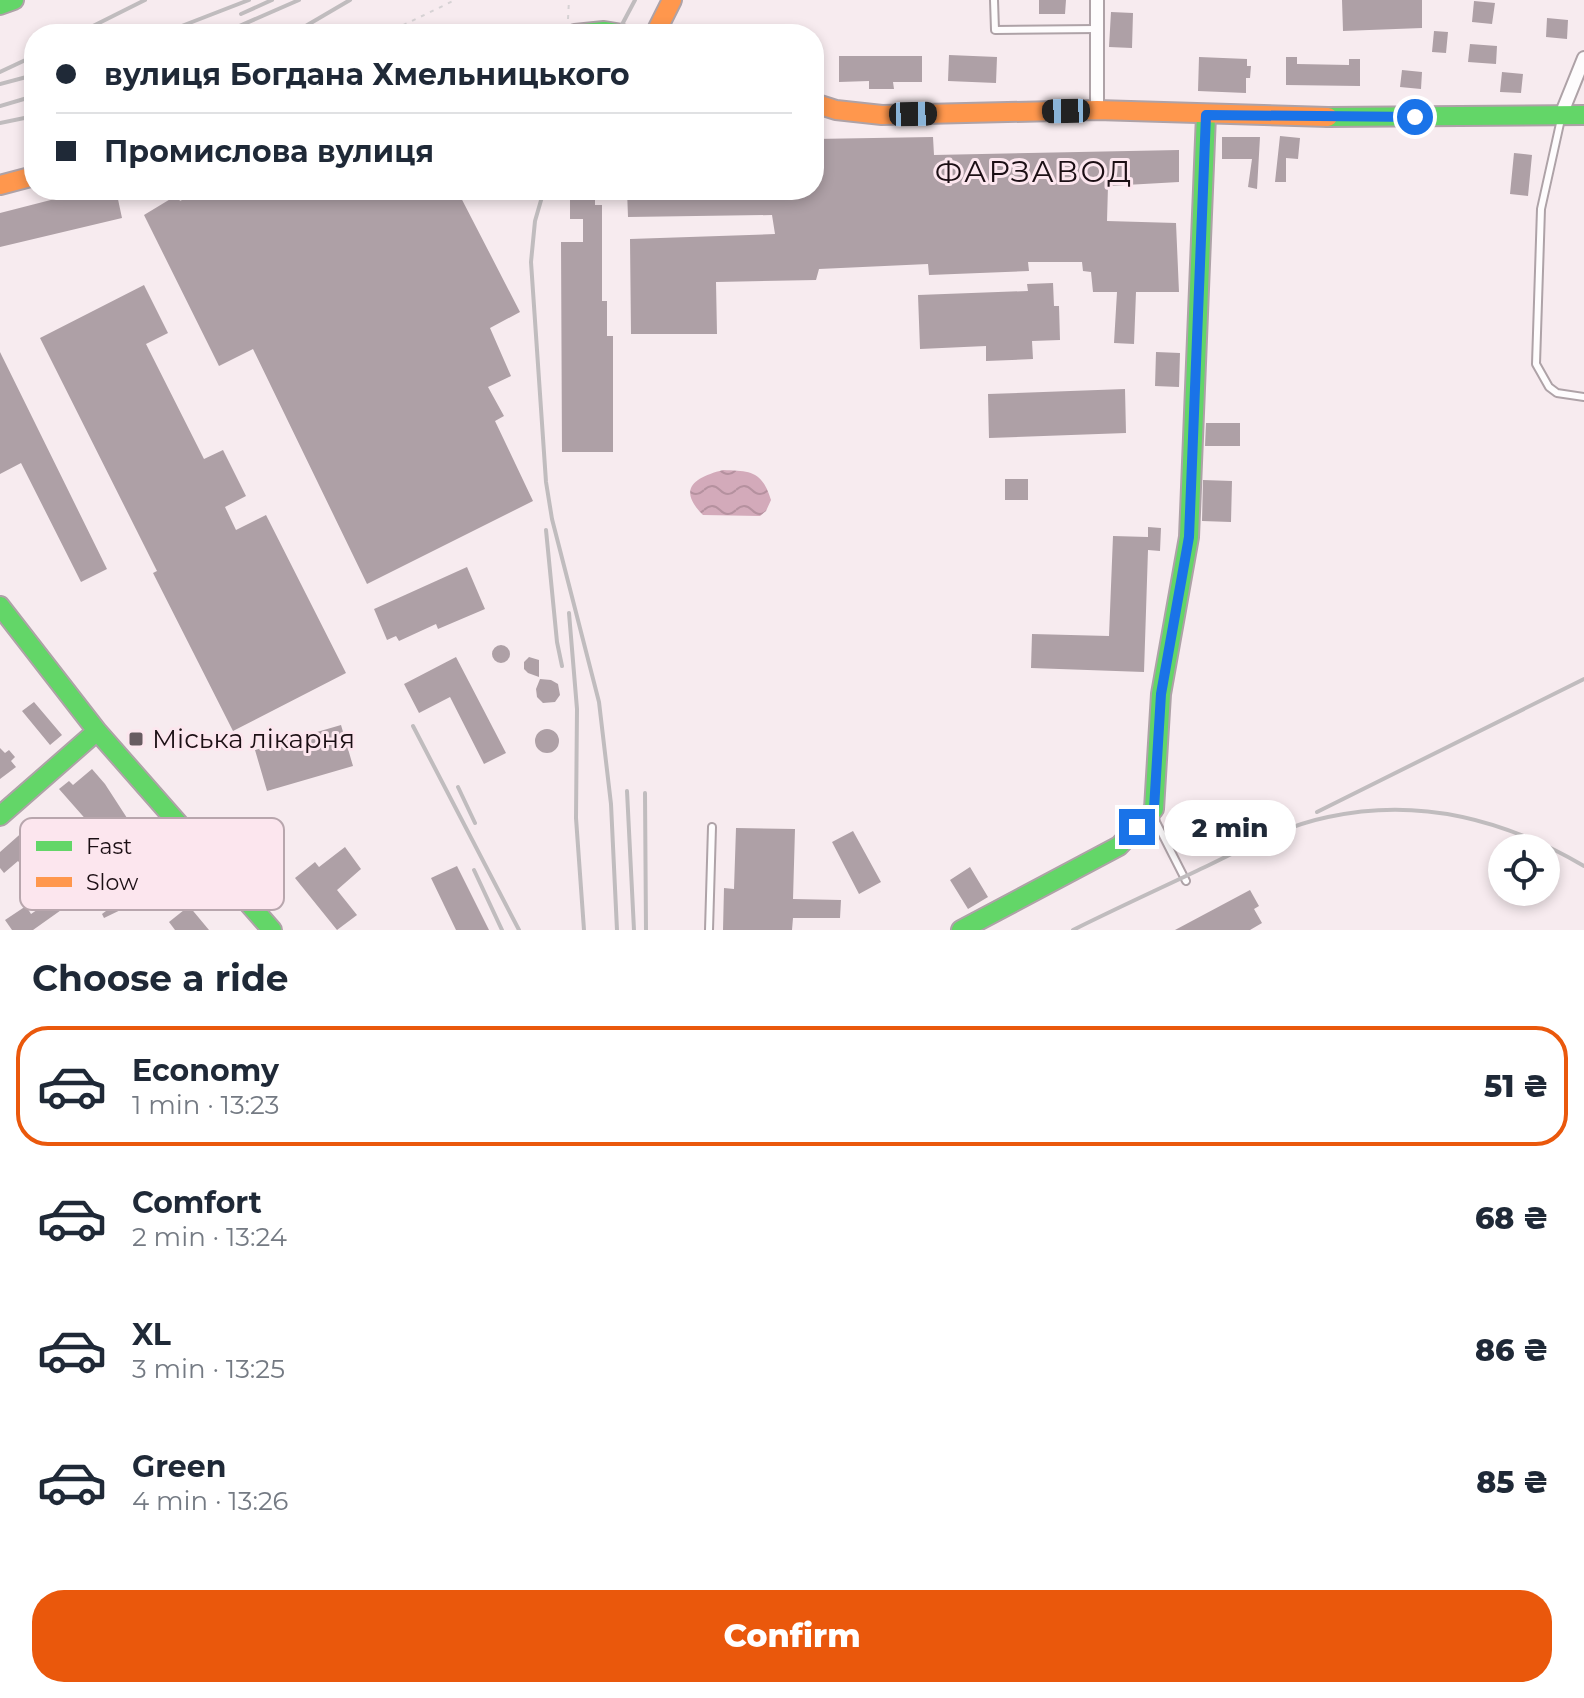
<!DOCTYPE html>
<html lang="en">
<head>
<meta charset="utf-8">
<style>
	:root { --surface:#fff; --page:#f6f6f7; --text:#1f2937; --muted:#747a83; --line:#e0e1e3; --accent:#ea580c }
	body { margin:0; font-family:Montserrat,sans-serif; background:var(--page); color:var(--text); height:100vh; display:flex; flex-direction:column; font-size:30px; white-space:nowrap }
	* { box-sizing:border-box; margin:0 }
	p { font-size:26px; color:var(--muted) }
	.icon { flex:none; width:44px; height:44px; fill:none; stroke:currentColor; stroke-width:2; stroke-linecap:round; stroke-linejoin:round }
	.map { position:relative; height:930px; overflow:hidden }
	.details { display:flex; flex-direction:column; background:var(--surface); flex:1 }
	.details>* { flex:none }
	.guide { position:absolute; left:24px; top:24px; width:800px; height:176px; border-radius:32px; box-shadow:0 4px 12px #0003; display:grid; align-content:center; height:176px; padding:0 32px; background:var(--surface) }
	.controls { position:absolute; left:1488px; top:834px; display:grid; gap:16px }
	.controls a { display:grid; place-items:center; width:72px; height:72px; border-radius:50%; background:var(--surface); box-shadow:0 4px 12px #0003; font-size:40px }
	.end { position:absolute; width:36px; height:36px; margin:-18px; border:10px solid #1a73e8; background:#fff; box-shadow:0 0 0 4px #fff }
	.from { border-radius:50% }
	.bubble { position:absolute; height:56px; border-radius:28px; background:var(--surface); box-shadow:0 4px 12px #0003; font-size:26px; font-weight:800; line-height:56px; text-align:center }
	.car { position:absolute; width:24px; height:48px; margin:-24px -12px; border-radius:10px; box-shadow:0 0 6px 2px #0007; background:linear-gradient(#222 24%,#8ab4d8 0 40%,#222 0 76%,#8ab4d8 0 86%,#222 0) }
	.guide b { display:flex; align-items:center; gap:28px; height:76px; font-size:30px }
	.guide b+b { border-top:2px solid var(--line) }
	.guide i { width:20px; height:20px; background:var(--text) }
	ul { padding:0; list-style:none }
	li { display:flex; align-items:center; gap:24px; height:120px; margin:0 16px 12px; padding:0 16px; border:4px solid transparent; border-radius:32px }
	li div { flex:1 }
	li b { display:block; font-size:30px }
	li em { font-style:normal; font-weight:800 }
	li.on { border-color:var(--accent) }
	li>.icon { width:72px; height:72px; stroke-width:1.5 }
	h2 { padding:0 32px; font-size:36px; line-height:96px }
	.button { display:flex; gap:16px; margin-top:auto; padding:16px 32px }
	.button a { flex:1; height:92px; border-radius:32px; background:var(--accent); color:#fff; font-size:32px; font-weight:800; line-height:92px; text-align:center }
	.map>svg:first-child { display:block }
</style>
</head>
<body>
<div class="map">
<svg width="1584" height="930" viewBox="0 0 1584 930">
	<defs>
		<pattern id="water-waves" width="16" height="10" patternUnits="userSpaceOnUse" patternTransform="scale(2)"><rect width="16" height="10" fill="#d3aaba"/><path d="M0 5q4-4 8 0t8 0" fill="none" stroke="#b5919f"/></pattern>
	</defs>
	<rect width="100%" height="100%" fill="#f7ebef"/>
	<path fill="url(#water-waves)" d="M723 470C751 471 762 471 771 500L766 511 760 516 703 515C676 488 696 477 723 470Z"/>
	<path fill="#aea0a6" d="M1039 0H1066L1065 14H1039Z
		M1342 0H1422V28L1343 31Z
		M1474 1 1495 3 1492 24 1472 22Z
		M1111 12 1133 13 1132 48 1109 47Z
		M1547 18 1568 20 1567 39 1546 37Z
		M1434 31 1448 32 1446 53 1432 52Z
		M1470 44 1497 46 1496 64 1468 62Z
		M949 55 997 57 996 83 948 81Z
		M839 56H922V82H893L894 89H869V81L839 82Z
		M1199 57 1247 59V66H1251L1250 78H1246V93L1198 91Z
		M1286 57H1297V64L1349 65V59H1360V86L1286 85Z
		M1402 70 1422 72 1421 89 1400 87Z
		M1502 72 1523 74 1521 93 1500 92Z
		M1280 136 1300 138 1298 159 1286 158V182H1275Z
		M933 137 934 155 1179 150V182L1108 186 1107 221 1176 223 1179 292H1136L1134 344 1114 343 1117 292H1093L1091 272 1083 271 1082 262H1028L1029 271 929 275 928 264 819 269 816 280 716 282 717 334H631L630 239 775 234 772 215 628 217 627 190H814V139Z
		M1222 137H1260L1257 189 1248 187 1252 159H1222Z
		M1514 153 1532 155 1528 196 1510 194Z
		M77 190H116L122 218 0 247V213L78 193Z
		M202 190H457L520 312 490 328 511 376 488 387 504 416 495 421 533 501 367 584 253 349 219 366 144 215 177 195 180 201Z
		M570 190H595V205H602V301H607V336H613V452H562L561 242H583V219H570Z
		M1053 283 1054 306H1059L1060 340 1032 341 1033 359 986 361V346L920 349 918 295 1028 291 1027 284Z
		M144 285 168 333 146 344 204 459 223 450 246 496 225 507 236 530 266 515 346 673 233 731 153 573 157 571 40 338Z
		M0 352 107 569 81 582 21 463 0 474Z
		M1156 352 1180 353 1179 387 1155 386Z
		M1125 389 1126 433 989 438 988 394Z
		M1206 423H1240V446H1205Z
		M1005 479H1028V500H1005Z
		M1203 480 1232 481 1231 522 1202 521Z
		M1148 527 1161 528 1160 551 1148 550 1144 672 1031 668 1032 634 1109 636 1113 536 1148 537Z
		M467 567 485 609 438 629 436 624 399 641 396 636 387 640 374 609Z
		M492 654a9 9 0 1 1 18 0a9 9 0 1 1-18 0Z
		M456 657 506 753 484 764 450 697 419 713 404 684Z
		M529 657 539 660V677L528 673 524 669V662Z
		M540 679 551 680 558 684 560 695 555 702 543 703 537 697 536 689Z
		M34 702 62 735 50 745 22 711Z
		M341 725 353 766 267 791 255 750Z
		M535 741a12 12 0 1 1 24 0a12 12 0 1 1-24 0Z
		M0 748 5 753 9 750 15 757 11 761 16 767 0 779Z
		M92 769 105 784 140 838 142 837 148 844 143 849 166 880 135 903 104 918 102 914 147 880 130 858 125 861 106 833 90 844 81 829 89 823 59 789 69 781 73 785Z
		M736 828 795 829 793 899 841 900 840 918H793L792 930H723L724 888 734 889Z
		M26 829 38 843 25 855 29 860 22 866 18 861 4 873 0 868V852Z
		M853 831 881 882 859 894 832 842Z
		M345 847 361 869 337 890 357 915 337 930 295 878 315 862 319 867Z
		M457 866 489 930H456L431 878Z
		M970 867 988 897 968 909 950 880Z
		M1250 890 1259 906 1254 909 1262 923 1250 930H1175Z
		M56 897 64 908 33 930H12L5 920 26 906 31 914Z
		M189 906 209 930H175L169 922Z"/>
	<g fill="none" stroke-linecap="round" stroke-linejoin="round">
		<defs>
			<path id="lane" d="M994 0 995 30 1097 29
				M1561 119 1541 209 1536 364 1549 387 1557 393 1584 397
				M1154 812 1156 822 1186 881
				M709 930 712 827"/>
			<path id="street" d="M1097 0V110
				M1561 115 1584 58"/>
			<path id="fast" d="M0 5 14 0
				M575 34 604 31 622 34
				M1328 117 1584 115
				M0 606 97 731 272 930
				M0 816 97 731
				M961 930 1119 846 1154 809 1161 694 1189 537 1206 115"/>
			<path id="slow" d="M655 34 672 0
				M814 103 836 110 882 115 1097 110 1328 117
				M0 185 34 176"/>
		</defs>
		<use href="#lane" stroke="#aea2a7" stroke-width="10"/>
		<use href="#street" stroke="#aea2a7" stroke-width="16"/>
		<use href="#fast" stroke="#aea2a7" stroke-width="22"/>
		<use href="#slow" stroke="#aea2a7" stroke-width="22"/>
		<path stroke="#d6d2d4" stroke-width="2" stroke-dasharray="4 6" stroke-linecap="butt" d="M568 19 569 0
			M385 34 455 0"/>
		<use href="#lane" stroke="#fefcfd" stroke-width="6"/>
		<use href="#street" stroke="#fefcfd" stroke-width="12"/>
		<use href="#fast" stroke="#63d668" stroke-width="18"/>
		<use href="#slow" stroke="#ff974d" stroke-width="18"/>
		<path stroke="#c0bcbe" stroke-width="4" d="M241 14 272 0
			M77 34 145 0
			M161 34 249 0
			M221 34 299 0
			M292 34 350 0
			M617 34 635 0
			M0 72 34 56
			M0 84 34 75
			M0 106 34 96
			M0 123 34 116
			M544 190 535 221 531 262 546 482 552 519 599 702 611 804 617 930
			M546 530 557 642 562 666
			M569 613 577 709 576 818 584 930
			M413 726 519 930
			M458 787 475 823
			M627 791 634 930
			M645 793 646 930
			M1317 812 1584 679
			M474 870 502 930
			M1073 930C1117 908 1161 888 1205 867 1244 848 1284 826 1328 817 1419 797 1506 820 1584 866"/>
	</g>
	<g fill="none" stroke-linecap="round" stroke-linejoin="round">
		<path stroke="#1a73e8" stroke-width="10" d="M1137 827 1154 809 1161 694 1189 537 1206 115 1415 117"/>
	</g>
	<rect fill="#685c61" stroke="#fce6ee" stroke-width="3" x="128" y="731" width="16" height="16" rx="4"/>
	<g text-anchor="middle" stroke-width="6" stroke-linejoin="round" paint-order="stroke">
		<g font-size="26" fill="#1b0f14" stroke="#fce6ee" text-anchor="start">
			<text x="152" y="748">Міська лікарня</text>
		</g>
		<g font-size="30" letter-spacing="2" fill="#1b0f14" stroke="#fce6ee">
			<text x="1034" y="182">ФАРЗАВОД</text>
		</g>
	</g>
	<rect x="20" y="818" width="264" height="92" rx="12" fill="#fce6ee" stroke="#b8a6ad" stroke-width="2"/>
	<rect x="36" y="841" width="36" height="10" fill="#63d668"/>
	<rect x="36" y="877" width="36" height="10" fill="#ff974d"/>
	<g font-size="22" fill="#1b0f14">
		<text x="86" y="854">Fast</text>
		<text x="86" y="890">Slow</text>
	</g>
</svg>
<div class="controls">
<a><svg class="icon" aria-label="locate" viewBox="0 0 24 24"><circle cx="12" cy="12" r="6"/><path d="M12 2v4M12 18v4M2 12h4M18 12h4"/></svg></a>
</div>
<i class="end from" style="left:1415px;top:117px"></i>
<i class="end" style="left:1137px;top:827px"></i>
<div class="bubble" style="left:1164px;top:800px;width:132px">2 min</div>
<i class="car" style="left:1066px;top:111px;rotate:269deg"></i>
<i class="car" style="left:913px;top:114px;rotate:89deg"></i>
<div class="guide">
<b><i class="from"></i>вулиця Богдана Хмельницького</b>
<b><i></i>Промислова вулиця</b>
</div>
</div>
<section class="details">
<h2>Choose a ride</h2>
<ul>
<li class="on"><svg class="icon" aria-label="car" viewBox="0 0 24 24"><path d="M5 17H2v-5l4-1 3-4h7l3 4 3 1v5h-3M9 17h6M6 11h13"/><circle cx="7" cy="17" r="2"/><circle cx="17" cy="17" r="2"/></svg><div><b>Economy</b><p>1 min · 13:23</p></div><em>51 ₴</em></li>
<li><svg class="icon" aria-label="car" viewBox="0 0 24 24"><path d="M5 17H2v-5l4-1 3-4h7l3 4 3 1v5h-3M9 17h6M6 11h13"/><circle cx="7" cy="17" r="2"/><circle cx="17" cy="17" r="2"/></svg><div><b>Comfort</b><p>2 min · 13:24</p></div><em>68 ₴</em></li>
<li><svg class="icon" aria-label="car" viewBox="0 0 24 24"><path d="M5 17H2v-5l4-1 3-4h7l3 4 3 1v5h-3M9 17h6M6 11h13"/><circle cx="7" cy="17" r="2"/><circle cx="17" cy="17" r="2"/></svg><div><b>XL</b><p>3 min · 13:25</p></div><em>86 ₴</em></li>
<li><svg class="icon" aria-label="car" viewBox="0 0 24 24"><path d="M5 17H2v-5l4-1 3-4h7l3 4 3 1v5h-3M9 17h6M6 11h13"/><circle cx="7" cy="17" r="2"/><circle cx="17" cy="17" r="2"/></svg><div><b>Green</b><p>4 min · 13:26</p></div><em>85 ₴</em></li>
</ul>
<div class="button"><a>Confirm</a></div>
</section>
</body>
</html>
